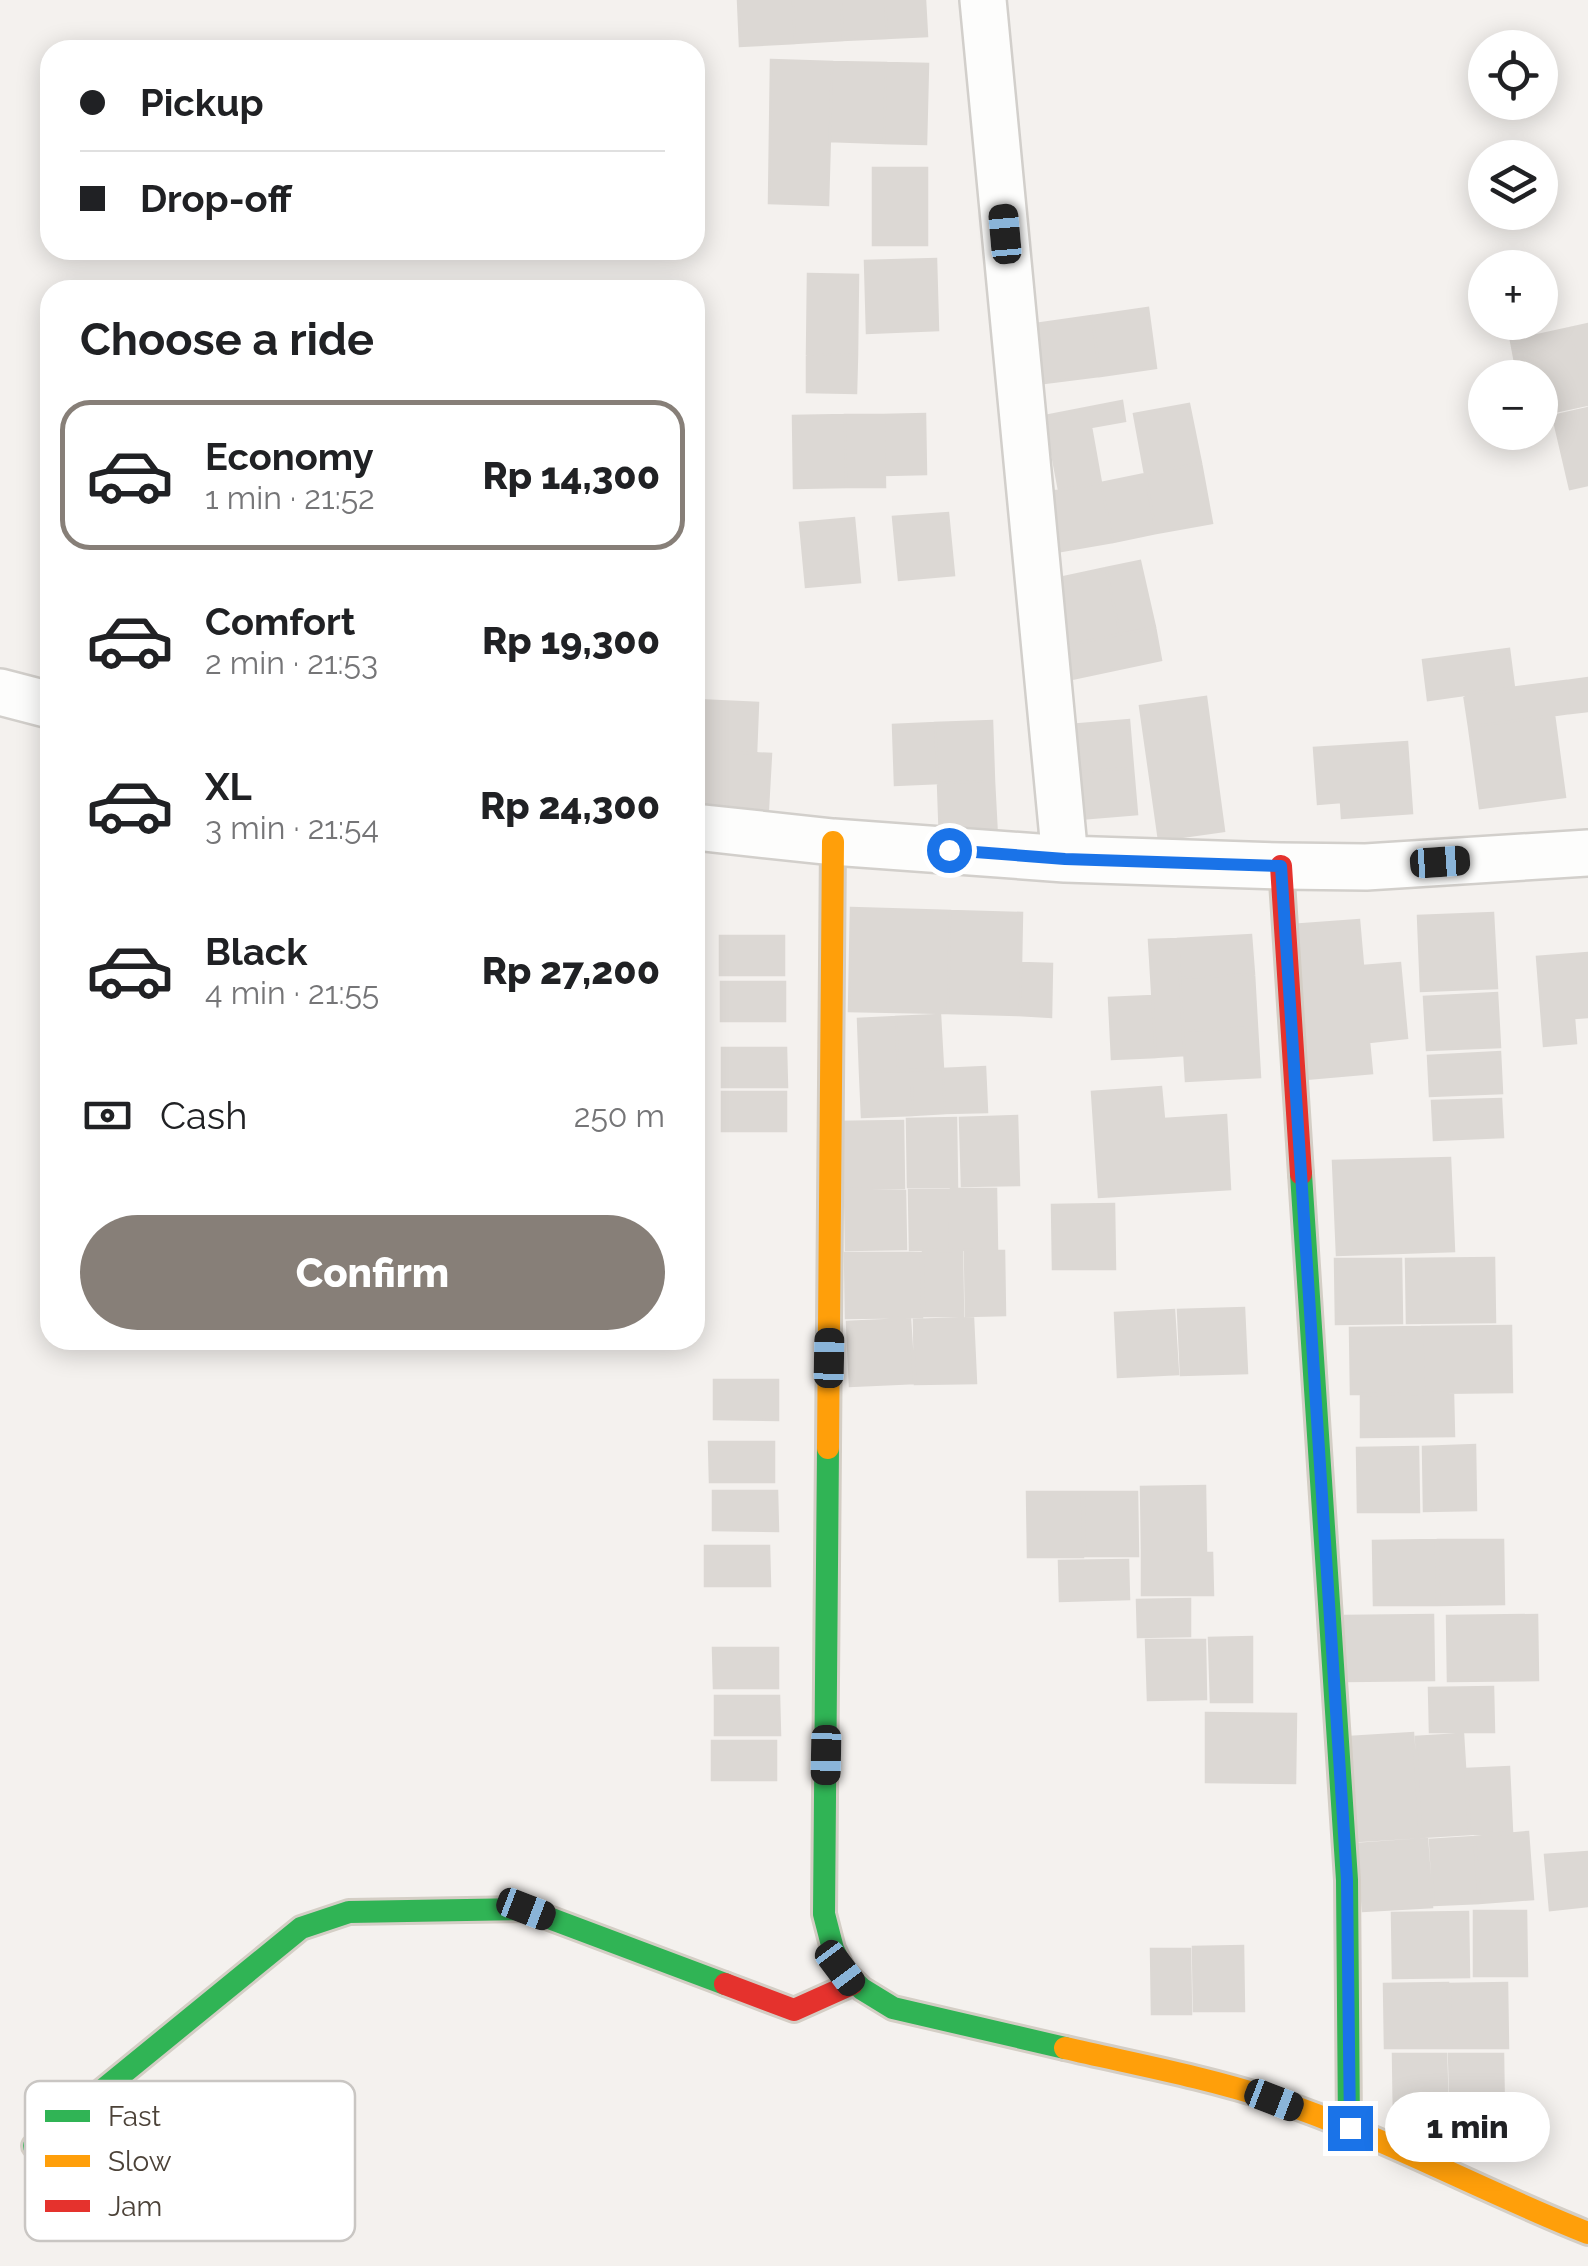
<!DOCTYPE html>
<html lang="en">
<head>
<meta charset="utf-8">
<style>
	:root { --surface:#fff; --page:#f2f2f2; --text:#202124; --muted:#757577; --line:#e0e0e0; --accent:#877f78 }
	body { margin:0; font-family:Raleway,sans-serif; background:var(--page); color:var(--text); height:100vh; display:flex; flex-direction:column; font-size:38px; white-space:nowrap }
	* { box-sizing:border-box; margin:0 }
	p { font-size:32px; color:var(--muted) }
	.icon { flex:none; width:55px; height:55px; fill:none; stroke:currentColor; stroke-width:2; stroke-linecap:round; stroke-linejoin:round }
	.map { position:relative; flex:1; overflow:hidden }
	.side { position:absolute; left:40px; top:280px; width:665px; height:1070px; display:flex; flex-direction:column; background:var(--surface); border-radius:30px; box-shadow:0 5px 25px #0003 }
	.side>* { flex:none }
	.top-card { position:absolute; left:40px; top:40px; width:665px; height:220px; border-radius:30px; box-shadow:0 5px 25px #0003; display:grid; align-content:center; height:220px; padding:0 40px; background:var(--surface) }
	.tools { position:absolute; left:1468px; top:30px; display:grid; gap:20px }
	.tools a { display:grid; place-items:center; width:90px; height:90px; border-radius:50%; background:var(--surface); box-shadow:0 5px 25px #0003; font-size:50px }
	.end { position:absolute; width:45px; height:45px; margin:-22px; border:12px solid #1a73e8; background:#fff; box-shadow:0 0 0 5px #fff }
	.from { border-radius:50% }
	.bubble { position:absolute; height:70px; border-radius:35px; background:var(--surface); box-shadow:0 5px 25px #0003; font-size:32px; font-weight:800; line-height:70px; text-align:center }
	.car { position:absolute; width:30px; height:60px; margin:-30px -15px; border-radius:12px; box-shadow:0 0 8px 2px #0007; background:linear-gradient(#222 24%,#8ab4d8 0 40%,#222 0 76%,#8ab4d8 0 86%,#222 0) }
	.top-card b { display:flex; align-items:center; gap:35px; height:95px; font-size:38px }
	.top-card b+b { border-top:2px solid var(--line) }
	.top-card i { width:25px; height:25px; background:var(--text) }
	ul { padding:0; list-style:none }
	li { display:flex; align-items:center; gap:30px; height:150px; margin:0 20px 15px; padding:0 20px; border:5px solid transparent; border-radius:30px }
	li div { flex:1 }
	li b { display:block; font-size:38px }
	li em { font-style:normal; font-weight:800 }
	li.on { border-color:var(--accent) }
	li>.icon { width:90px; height:90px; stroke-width:1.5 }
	h2 { padding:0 40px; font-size:45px; line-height:120px }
	.pay { display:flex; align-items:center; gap:25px; height:110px; padding:0 40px; font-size:38px }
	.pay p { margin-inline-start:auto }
	.action { display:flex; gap:20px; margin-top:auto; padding:20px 40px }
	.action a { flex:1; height:115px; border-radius:60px; background:var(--accent); color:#fff; font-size:40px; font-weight:800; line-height:115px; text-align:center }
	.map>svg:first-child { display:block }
</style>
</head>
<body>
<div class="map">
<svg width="1588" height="2266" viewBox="0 0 1588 2266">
	<rect width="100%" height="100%" fill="#f4f1ee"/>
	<path fill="#dcd8d4" stroke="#dcd8d4" stroke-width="2.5" d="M738 0H793L795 43 740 46Z
		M793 0H841L843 40 795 43Z
		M841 0H885L887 38 843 40Z
		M885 0H925L927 36 887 38Z
		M771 60 832 62 828 205 769 203Z
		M832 62 886 63 884 143 830 141Z
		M886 63 928 64 926 144 884 143Z
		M873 168H927V245H873Z
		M936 259 938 330 867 333 865 261Z
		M808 274 858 275 857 355 807 354Z
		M1148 308 1156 368 1100 376 1092 316Z
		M1092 316 1100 376 1043 383 1035 324Z
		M1588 324V405H1586L1570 328Z
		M1570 328 1586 405 1540 415V378H1518L1511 341Z
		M807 354 857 355 856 393 807 392Z
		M1122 401 1125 421 1091 427 1101 483 1059 490 1045 416Z
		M1189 404 1201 463 1145 474 1134 414Z
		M1588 408V485L1570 489 1553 416Z
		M925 414 926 474 884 475V415Z
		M845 415H884L885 487H846Z
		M845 415 846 487 794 488 793 416Z
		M1201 463 1212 523 1156 533 1145 474Z
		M1145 474 1156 533 1113 542 1101 483Z
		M1101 483 1113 542 1055 552 1044 493Z
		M948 513 954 575 899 580 893 517Z
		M854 518 860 582 806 587 800 523Z
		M1140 561 1155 627 1120 634 1106 568Z
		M1106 568 1120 634 1055 648 1041 582Z
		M1155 627 1161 660 1062 681 1055 648Z
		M1509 649 1514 688 1428 700 1423 660Z
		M1588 678V711L1570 713 1566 681Z
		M1566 681 1570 713 1469 727 1464 694Z
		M1206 697 1224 831 1159 840 1140 706Z
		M695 700 758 703 756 754 695 750Z
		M1554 715 1565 797 1480 808 1469 727Z
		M1129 720 1133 768 1076 772 1071 725Z
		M992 721 994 781 938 783 935 723Z
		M935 723 938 783 895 785 893 725Z
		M1407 742 1412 813 1342 818 1341 802 1318 804 1314 748Z
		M695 750 771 754 767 825 695 821Z
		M1133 768 1137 814 1079 819 1076 772Z
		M994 781 997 838 940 840 938 783Z
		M851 908 950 911 948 1013 849 1011Z
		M950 911 1022 913 1020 1015 948 1013Z
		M1493 913 1497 988 1421 991 1418 916Z
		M1359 920 1363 966 1400 963 1407 1038 1369 1042 1372 1073 1306 1079 1293 925Z
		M1251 935 1254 974 1180 978 1178 939Z
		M720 936H784V975H720Z
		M1178 939 1184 1055 1156 1057 1149 940Z
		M1588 953V1017L1574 1018 1576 1043 1544 1046 1537 957Z
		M1021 963 1052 964 1051 1017 1020 1015Z
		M1254 974 1257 1027 1183 1031 1180 978Z
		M721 982H785V1021H721Z
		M1497 993 1500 1047 1427 1050 1424 997Z
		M1152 996 1156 1057 1112 1059 1109 998Z
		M940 1015 943 1069 898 1071 896 1017Z
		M896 1017 898 1071 860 1072 858 1019Z
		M1257 1027 1260 1077 1186 1081 1183 1031Z
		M722 1048H786L787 1087H722Z
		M1500 1052 1502 1093 1430 1096 1428 1056Z
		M985 1067 987 1112 945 1113 943 1069Z
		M943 1069 945 1113 913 1115 911 1070Z
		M911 1070 913 1115 862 1117 860 1072Z
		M1161 1087 1164 1119 1226 1115 1230 1189 1099 1197 1092 1092Z
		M722 1092H786V1131H722Z
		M1501 1099 1503 1137 1434 1140 1432 1101Z
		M1017 1116 1019 1185 962 1186 960 1118Z
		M956 1118 957 1187H908L907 1119Z
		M903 1121 904 1188 838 1189 837 1122Z
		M1450 1158 1454 1251 1337 1255 1333 1161Z
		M951 1189H996L997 1249 951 1250Z
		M909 1190H949L950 1249 910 1250Z
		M845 1191H905L906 1249 846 1250Z
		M1114 1204 1115 1269H1053L1052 1205Z
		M962 1251 963 1316H924L923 1252Z
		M965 1251H1004L1005 1315 966 1316Z
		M845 1253H921L922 1317 846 1318Z
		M1494 1258 1495 1322 1407 1323 1406 1259Z
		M1335 1259H1401L1402 1323 1336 1324Z
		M1244 1308 1247 1373 1181 1375 1178 1310Z
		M1174 1310 1178 1374 1118 1377 1115 1313Z
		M973 1318 976 1383 915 1384 914 1320Z
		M910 1319 914 1383 850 1386 847 1322Z
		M1511 1326 1512 1392 1424 1393 1422 1327Z
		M1422 1327V1393L1351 1394 1350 1328Z
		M714 1380H778V1420L714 1419Z
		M1453 1394 1454 1436 1361 1437V1395Z
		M709 1442H774V1482H710Z
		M1475 1445 1476 1510 1424 1511 1423 1447Z
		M1418 1447 1419 1512H1358L1357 1448Z
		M1205 1486 1206 1551 1142 1552 1141 1487Z
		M713 1491H777L778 1531 713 1530Z
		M1027 1492H1082L1083 1557H1028Z
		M1084 1492H1137L1138 1556H1085Z
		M1436 1540 1437 1605H1374L1373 1541Z
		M1438 1540H1503L1504 1604 1439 1605Z
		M705 1546H769L770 1586H705Z
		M1142 1553H1212L1213 1595H1142Z
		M1128 1560 1129 1599 1060 1601 1059 1561Z
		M1190 1599V1636L1138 1637 1137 1600Z
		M1433 1615 1434 1680 1346 1681 1345 1616Z
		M1537 1615 1538 1680 1448 1681 1447 1616Z
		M1252 1637V1702H1211L1209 1638Z
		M1146 1640H1205L1206 1699 1148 1700Z
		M713 1648H778V1688H714Z
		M1493 1687 1494 1732H1430L1429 1688Z
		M715 1696H779L780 1735H715Z
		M1206 1713 1296 1714 1295 1783 1206 1782Z
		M1413 1733 1420 1837 1358 1841 1351 1737Z
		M1463 1734 1469 1834 1421 1837 1416 1737Z
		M712 1741H776V1780H712Z
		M1509 1767 1512 1832 1470 1834 1467 1769Z
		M1528 1832 1533 1899 1480 1903 1475 1837Z
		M1474 1837 1479 1903 1434 1905 1430 1840Z
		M1427 1839 1432 1907 1363 1911 1358 1844Z
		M1588 1852V1906L1550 1910 1545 1855Z
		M1474 1911H1526L1527 1976H1474Z
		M1468 1912 1469 1977 1393 1978 1392 1913Z
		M1243 1946 1244 2011H1194L1193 1947Z
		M1151 1949H1190L1191 2014H1152Z
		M1448 1983 1449 2048H1385L1384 1984Z
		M1507 1983 1508 2048H1451L1450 1984Z
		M1393 2054H1446L1448 2119H1394Z
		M1449 2054H1503L1504 2119H1451Z"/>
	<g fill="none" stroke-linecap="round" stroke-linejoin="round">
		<defs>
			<path id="street" d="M983 0 1065 859
				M0 692 50 705
				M695 827 833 842 1065 859 1281 866 1366 867 1588 853"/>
			<path id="fast" d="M1301 1174 1347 1880 1349 2129
				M828 1448 824 1914 833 1949 844 1972 862 1989 893 2008 1065 2048
				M34 2146 301 1928 349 1912 525 1909 725 1984"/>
			<path id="slow" d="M828 1448 833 842
				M1065 2048C1134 2064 1205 2077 1272 2099 1380 2135 1482 2191 1588 2233"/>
			<path id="jam" d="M1281 866 1301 1174
				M725 1984 794 2010 852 1984"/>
		</defs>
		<use href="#street" stroke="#d2cfcb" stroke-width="50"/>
		<use href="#fast" stroke="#d4cec5" stroke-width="28"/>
		<use href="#slow" stroke="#d4cec5" stroke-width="28"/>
		<use href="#jam" stroke="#d4cec5" stroke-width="28"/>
		<use href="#street" stroke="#fdfdfc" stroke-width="45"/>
		<use href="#fast" stroke="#30b455" stroke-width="22"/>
		<use href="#slow" stroke="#ff9f0a" stroke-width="22"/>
		<use href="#jam" stroke="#e5322d" stroke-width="22"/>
	</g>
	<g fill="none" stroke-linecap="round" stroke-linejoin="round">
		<path stroke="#1a73e8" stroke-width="12" d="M949 850 1065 859 1281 866 1347 1880 1350 2128"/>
	</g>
	<rect x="25" y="2081" width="330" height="160" rx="15" fill="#fff" stroke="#c9c6c3" stroke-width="2.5"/>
	<rect x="45" y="2110" width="45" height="12" fill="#30b455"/>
	<rect x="45" y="2155" width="45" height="12" fill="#ff9f0a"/>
	<rect x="45" y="2200" width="45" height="12" fill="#e5322d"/>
	<g font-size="28" fill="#4c4238">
		<text x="108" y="2126">Fast</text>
		<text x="108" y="2171">Slow</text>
		<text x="108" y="2216">Jam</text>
	</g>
</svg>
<div class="tools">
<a><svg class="icon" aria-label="locate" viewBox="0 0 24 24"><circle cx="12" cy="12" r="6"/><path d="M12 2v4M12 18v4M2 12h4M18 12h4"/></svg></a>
<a><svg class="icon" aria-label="layers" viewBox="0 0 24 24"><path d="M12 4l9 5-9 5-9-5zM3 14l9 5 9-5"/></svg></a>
<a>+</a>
<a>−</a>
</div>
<i class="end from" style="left:949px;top:850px"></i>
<i class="end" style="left:1350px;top:2128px"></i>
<div class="bubble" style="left:1385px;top:2092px;width:165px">1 min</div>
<i class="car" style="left:1005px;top:234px;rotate:355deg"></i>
<i class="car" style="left:1440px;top:862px;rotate:86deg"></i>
<i class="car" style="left:829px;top:1358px;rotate:1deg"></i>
<i class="car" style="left:826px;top:1755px;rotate:181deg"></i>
<i class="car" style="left:526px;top:1909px;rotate:111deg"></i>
<i class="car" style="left:840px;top:1968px;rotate:143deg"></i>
<i class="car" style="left:1274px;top:2100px;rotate:111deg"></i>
<div class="top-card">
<b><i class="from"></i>Pickup</b>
<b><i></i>Drop-off</b>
</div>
<section class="side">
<h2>Choose a ride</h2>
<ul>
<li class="on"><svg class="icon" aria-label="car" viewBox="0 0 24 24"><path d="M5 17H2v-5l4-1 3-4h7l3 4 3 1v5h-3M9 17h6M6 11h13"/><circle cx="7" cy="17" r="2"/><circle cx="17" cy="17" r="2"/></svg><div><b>Economy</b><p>1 min · 21:52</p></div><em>Rp 14,300</em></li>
<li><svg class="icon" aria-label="car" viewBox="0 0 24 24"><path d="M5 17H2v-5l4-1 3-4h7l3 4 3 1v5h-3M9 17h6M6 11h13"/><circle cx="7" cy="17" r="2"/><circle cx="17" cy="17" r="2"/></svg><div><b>Comfort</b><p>2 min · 21:53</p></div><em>Rp 19,300</em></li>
<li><svg class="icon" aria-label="car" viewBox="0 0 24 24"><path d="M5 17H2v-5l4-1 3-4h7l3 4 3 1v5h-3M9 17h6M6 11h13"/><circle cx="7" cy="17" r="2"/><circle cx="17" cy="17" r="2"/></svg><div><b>XL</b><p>3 min · 21:54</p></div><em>Rp 24,300</em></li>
<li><svg class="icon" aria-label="car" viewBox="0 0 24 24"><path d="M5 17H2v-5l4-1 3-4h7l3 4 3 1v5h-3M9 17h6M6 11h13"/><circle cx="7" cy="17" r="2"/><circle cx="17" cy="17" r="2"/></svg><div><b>Black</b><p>4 min · 21:55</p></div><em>Rp 27,200</em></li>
</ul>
<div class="pay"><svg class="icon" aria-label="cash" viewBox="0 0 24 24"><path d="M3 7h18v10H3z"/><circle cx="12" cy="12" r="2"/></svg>Cash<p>250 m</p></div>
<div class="action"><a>Confirm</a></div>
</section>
</div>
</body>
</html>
